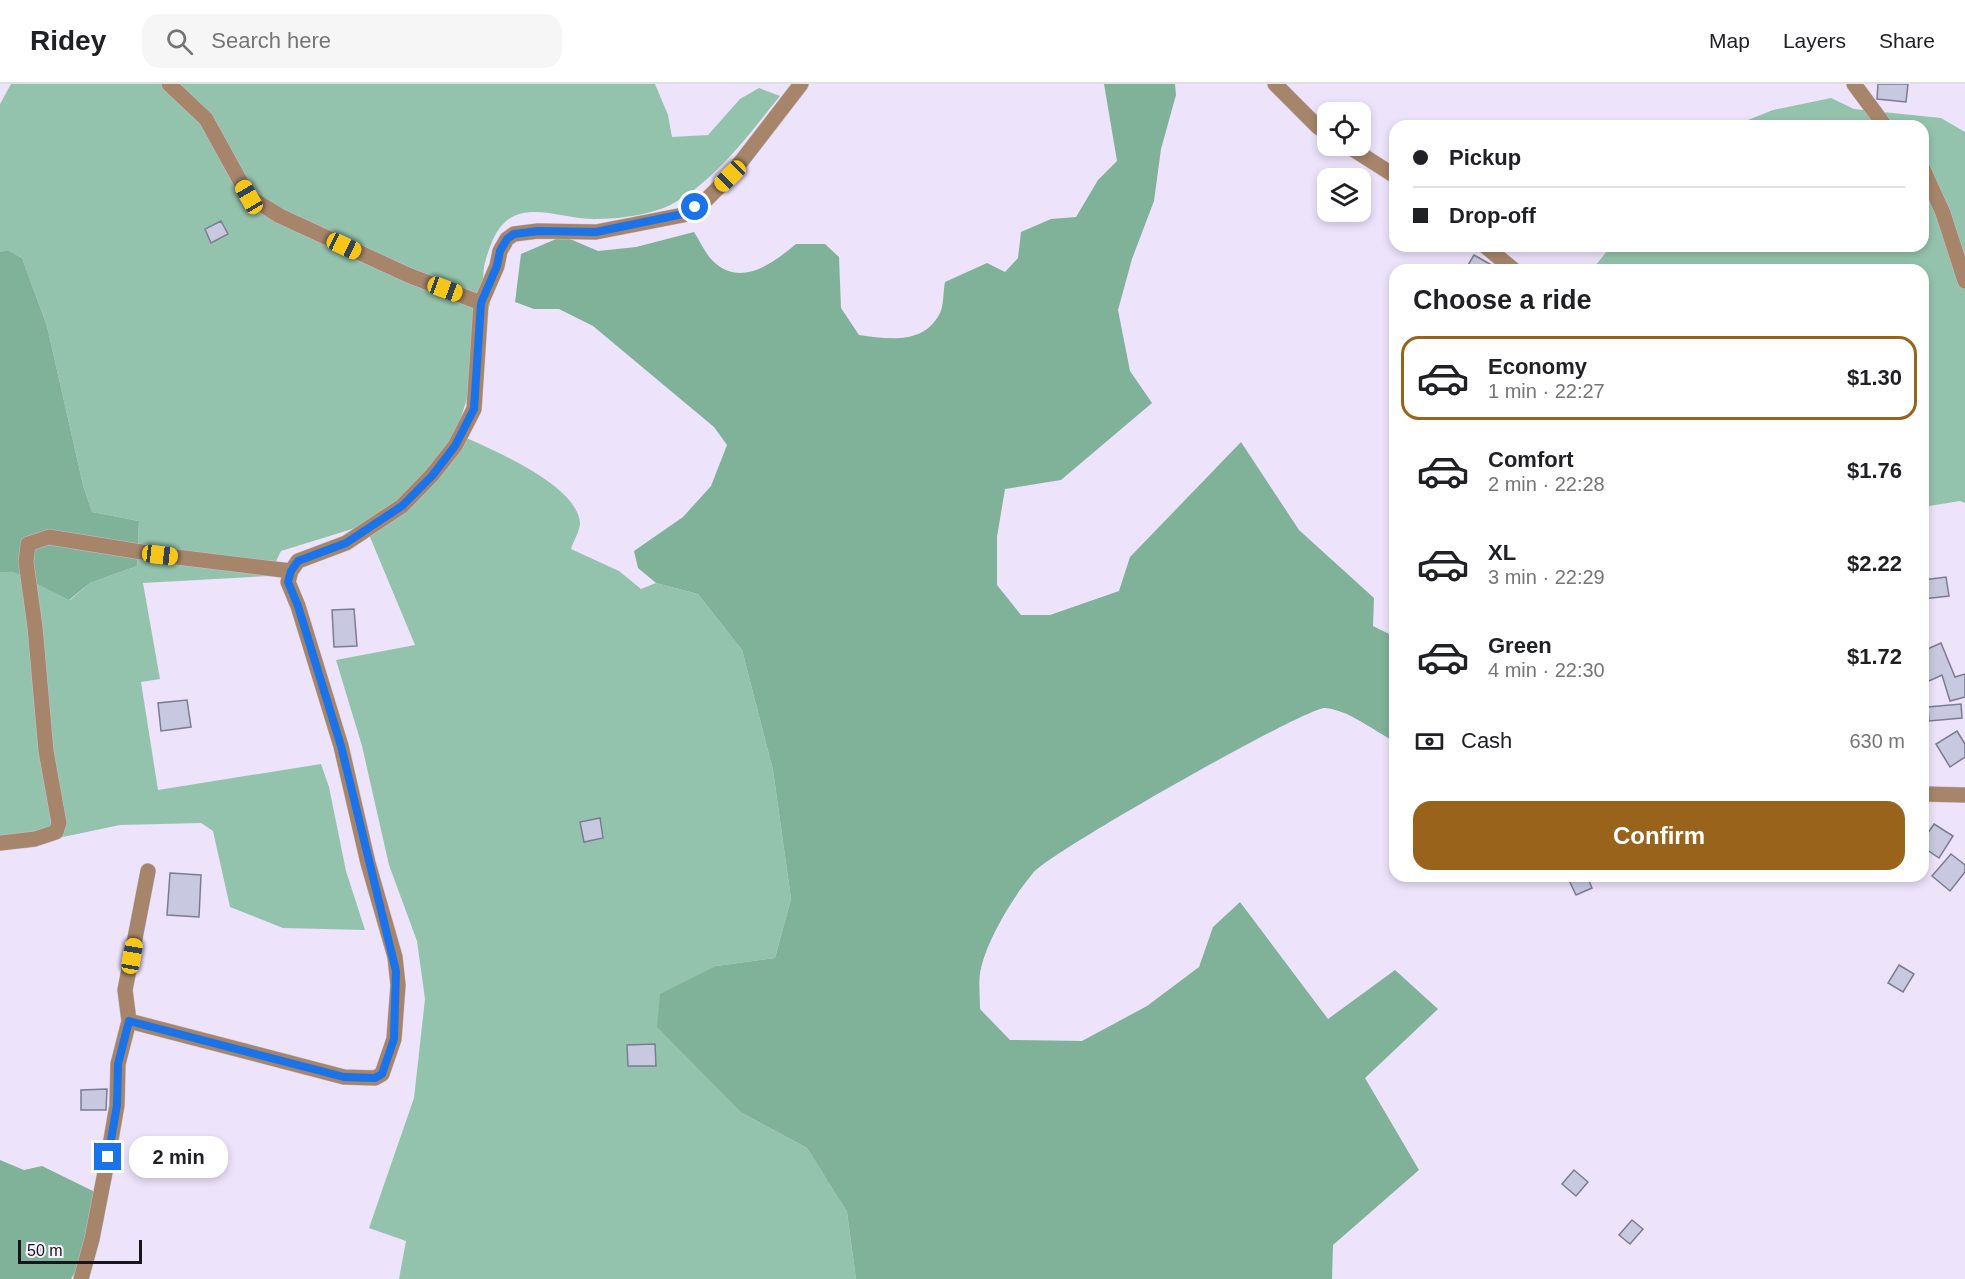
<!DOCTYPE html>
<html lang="en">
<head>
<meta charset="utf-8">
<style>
	:root { --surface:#fff; --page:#f6f6f6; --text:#202124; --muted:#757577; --line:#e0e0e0; --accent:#99631b }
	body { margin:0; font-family:Arial,sans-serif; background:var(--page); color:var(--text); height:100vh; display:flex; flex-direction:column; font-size:22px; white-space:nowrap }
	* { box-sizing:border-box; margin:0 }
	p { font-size:20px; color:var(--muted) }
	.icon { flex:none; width:33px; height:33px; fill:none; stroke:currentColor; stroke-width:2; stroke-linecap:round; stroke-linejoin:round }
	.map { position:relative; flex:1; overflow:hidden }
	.details { position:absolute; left:1389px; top:180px; width:540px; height:618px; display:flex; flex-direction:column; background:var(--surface); border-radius:18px; box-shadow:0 3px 9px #0003 }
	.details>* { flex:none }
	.guide { position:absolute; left:1389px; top:36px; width:540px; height:132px; border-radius:18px; box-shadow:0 3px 9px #0003; display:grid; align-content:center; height:132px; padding:0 24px; background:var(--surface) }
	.tools { position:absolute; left:1317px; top:18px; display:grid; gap:12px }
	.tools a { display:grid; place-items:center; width:54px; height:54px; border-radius:12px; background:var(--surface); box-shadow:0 3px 9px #0003; font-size:30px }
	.scale { position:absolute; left:18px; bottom:15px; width:124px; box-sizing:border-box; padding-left:6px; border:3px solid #19151e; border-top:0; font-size:16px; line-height:21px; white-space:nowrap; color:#19151e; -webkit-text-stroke:4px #f7f3fd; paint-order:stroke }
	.end { position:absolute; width:27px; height:27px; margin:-14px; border:8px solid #1a73e8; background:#fff; box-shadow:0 0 0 3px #fff }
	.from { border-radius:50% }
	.bubble { position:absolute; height:42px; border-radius:18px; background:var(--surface); box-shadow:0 3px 9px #0003; font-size:20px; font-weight:700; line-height:42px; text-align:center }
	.car { position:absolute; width:18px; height:36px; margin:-18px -9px; border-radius:8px; box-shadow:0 0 4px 2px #0007; background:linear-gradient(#f5c518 24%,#345 0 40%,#f5c518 0 76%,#345 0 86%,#f5c518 0) }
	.guide b { display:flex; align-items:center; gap:21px; height:57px; font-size:22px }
	.guide b+b { border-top:2px solid var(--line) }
	.guide i { width:15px; height:15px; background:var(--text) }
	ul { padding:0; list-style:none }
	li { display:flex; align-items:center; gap:18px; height:84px; margin:0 12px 9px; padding:0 12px; border:3px solid transparent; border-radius:18px }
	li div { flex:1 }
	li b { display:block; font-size:22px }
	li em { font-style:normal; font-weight:700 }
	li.on { border-color:var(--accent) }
	li>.icon { width:54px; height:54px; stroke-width:1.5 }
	h2 { padding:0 24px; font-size:27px; line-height:72px }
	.pay { display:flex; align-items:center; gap:15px; height:66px; padding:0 24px; font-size:22px }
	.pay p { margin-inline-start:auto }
	.button { display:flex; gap:12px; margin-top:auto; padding:12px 24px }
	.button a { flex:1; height:69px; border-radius:18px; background:var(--accent); color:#fff; font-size:24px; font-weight:700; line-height:69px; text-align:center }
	header { display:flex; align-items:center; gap:36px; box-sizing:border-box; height:84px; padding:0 30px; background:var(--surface); border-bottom:2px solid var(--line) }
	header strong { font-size:28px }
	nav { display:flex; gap:33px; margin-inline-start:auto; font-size:21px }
	.search { width:420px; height:54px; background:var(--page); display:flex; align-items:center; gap:15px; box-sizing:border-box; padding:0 21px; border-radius:18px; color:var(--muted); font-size:22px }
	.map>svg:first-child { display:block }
</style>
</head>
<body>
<header>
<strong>Ridey</strong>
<div class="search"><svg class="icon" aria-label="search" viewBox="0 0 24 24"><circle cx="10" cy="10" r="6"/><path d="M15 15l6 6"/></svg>Search here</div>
<nav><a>Map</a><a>Layers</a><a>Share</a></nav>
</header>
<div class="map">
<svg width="1965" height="1195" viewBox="0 0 1965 1195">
	<rect width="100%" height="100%" fill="#ede3fb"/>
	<path fill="#94c3ad" d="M11 0H655L668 31 672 53 708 51 740 15 759 4 780 12C750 49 717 95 674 119 652 131 620 135 595 135 553 135 510 107 490 163 481 187 481 196 490 220L476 264 471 302 456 349C487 364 577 399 580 439 580 447 573 458 571 465L619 487 641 505 656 499 698 510 742 566 773 686 791 815 775 874 716 882 742 1029 807 1064 847 1128 856 1195H399L406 1157 369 1144 414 1014 425 915 417 857 389 781 362 662 336 576 415 561 365 441 281 467 269 492 143 499 160 595 141 598 158 706 321 680 329 703 346 787 365 846 283 844 230 823 213 747 201 739 120 741 6 765 0 753V488H13L70 516 90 499 137 482 139 437 92 428 83 401 47 242 22 174 8 166 0 168V20Z
		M1831 14 1854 25 1941 34 1965 48V419L1960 417 1923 423V186H1592L1611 162H1923V42H1733L1773 26Z"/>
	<path fill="#80b29a" d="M1104 0H1175L1176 11 1161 65 1154 117 1132 175 1118 226 1130 287 1152 319 1061 396 1005 405 997 453V501L1021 531H1050L1119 507 1130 473 1241 358 1299 446 1374 514 1373 542 1395 553V651L1390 655C1370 644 1348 626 1325 624 1306 623 1050 768 1033 789 1013 813 988 854 981 884 978 896 980 912 980 925L1010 956 1082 957 1147 922 1199 883 1213 843 1240 818 1328 935 1395 886 1438 925 1365 994 1419 1086 1333 1161 1332 1195H856L847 1128 807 1064 742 1029 657 943 660 910 716 882 775 874 791 815 773 686 742 566 698 510 656 499 638 484 634 467 683 433 711 402 727 361 714 343 593 242 559 225H534L515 218 521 170 563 152 598 167 636 163 694 148C700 157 705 169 712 176 740 205 773 179 796 160H825L839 173 841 224 859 251C888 255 922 261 939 231 944 223 943 208 945 198L987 179 1005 188 1018 174 1021 148 1051 135 1076 133 1098 96 1117 77Z
		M8 166 22 174 47 242 83 401 92 428 139 437 137 482 90 499 69 516 13 488H0V168Z
		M0 1076 24 1086 42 1082 97 1109 83 1175 71 1195H0Z"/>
	<path fill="#c8c9e1" stroke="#7b7c92" stroke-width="1.5" d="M1878 0H1908L1906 18 1877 15Z
		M221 137 228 150 211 159 205 145Z
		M1474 171 1495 183 1499 186H1465Z
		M1946 493 1949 512 1923 515V496Z
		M354 525 357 562 334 563 332 526Z
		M1941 559 1955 593 1965 590V613L1950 617 1942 591 1929 597 1923 582V567Z
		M187 616 191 643 161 647 158 619Z
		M1961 620 1962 634 1929 637 1928 623Z
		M1957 647 1965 660V673L1950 683 1936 660Z
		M600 734 603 754 584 758 580 738Z
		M1934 740 1953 752 1939 774 1923 763V756Z
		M1951 770 1965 781V788L1950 807 1932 792Z
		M170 789 201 791 199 833 167 831Z
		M1567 792H1587L1592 804 1576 811Z
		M1899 881 1914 890 1903 908 1888 899Z
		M655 960 656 982H628L627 961Z
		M107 1005 106 1026H81V1006Z
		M1574 1086 1588 1098 1576 1112 1562 1100Z
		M1632 1136 1643 1145 1630 1160 1619 1151Z"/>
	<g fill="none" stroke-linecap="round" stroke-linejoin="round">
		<defs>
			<path id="minor" d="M169 0 206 35 249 113 280 132 408 191 481 219
				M1275 0 1318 43 1328 49
				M1854 0 1885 42
				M1348 62 1395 92
				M1923 85 1943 129 1965 197
				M1485 162 1514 186
				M1923 710 1965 711
				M0 759 35 755 56 748 59 739 46 667 35 543 26 478 28 460 49 453 160 471 291 487
				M129 937 125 906 148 787
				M81 1195 92 1155 108 1073 117 1021 118 980 129 937 344 993 375 994 382 990 394 955 398 901 395 873 368 779 341 662 298 522 288 498 291 487 298 477 346 459 402 422 432 391 455 362 474 325 481 219 497 182 500 167 507 155 514 150 538 147 596 148 683 131 707 115 730 92 801 0"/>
		</defs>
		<use href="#minor" stroke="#c7bed3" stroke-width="16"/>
		<use href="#minor" stroke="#a6856a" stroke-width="15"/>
	</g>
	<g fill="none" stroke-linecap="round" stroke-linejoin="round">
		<path stroke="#1a73e8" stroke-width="8" d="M108 1073 117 1021 118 980 129 937 344 993 375 994 382 990 394 955 396 887 341 662 298 522 288 498 291 487 298 477 346 459 402 422 432 392 455 362 474 325 481 219 497 182 500 167 507 155 514 150 538 147 596 148 683 130 695 123"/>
	</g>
</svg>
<div class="tools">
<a><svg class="icon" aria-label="locate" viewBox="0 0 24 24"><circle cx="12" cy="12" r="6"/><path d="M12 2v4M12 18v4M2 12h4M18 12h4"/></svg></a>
<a><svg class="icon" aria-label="layers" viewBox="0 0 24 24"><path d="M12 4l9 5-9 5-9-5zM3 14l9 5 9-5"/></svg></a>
</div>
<div class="scale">50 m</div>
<i class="end from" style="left:695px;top:123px"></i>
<i class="end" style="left:108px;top:1073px"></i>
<div class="bubble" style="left:129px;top:1052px;width:99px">2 min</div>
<i class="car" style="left:730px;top:92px;rotate:225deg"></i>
<i class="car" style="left:249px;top:113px;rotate:330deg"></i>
<i class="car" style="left:344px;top:162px;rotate:115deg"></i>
<i class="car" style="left:445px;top:205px;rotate:110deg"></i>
<i class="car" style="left:160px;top:471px;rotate:97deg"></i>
<i class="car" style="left:132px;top:872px;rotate:10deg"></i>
<div class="guide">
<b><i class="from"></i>Pickup</b>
<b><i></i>Drop-off</b>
</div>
<section class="details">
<h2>Choose a ride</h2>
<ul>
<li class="on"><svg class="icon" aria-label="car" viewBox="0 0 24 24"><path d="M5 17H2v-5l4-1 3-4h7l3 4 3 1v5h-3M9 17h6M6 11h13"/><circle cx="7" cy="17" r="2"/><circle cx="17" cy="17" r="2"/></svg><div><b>Economy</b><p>1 min · 22:27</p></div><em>$1.30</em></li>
<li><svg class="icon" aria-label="car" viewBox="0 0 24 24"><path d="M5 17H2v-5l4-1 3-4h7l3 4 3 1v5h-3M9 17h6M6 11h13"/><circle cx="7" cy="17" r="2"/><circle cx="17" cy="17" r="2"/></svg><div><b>Comfort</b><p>2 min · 22:28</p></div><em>$1.76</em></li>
<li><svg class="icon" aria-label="car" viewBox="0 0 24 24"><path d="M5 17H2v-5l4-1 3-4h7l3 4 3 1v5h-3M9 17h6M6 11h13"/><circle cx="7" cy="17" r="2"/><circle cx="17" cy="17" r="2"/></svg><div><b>XL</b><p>3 min · 22:29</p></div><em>$2.22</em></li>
<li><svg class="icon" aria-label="car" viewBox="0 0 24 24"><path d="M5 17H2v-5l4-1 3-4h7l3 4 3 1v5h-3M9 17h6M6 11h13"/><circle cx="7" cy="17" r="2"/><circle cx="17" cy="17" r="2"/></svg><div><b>Green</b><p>4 min · 22:30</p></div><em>$1.72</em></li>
</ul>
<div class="pay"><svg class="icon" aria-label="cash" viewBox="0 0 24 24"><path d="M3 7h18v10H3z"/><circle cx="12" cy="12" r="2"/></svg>Cash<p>630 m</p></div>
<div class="button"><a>Confirm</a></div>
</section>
</div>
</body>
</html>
